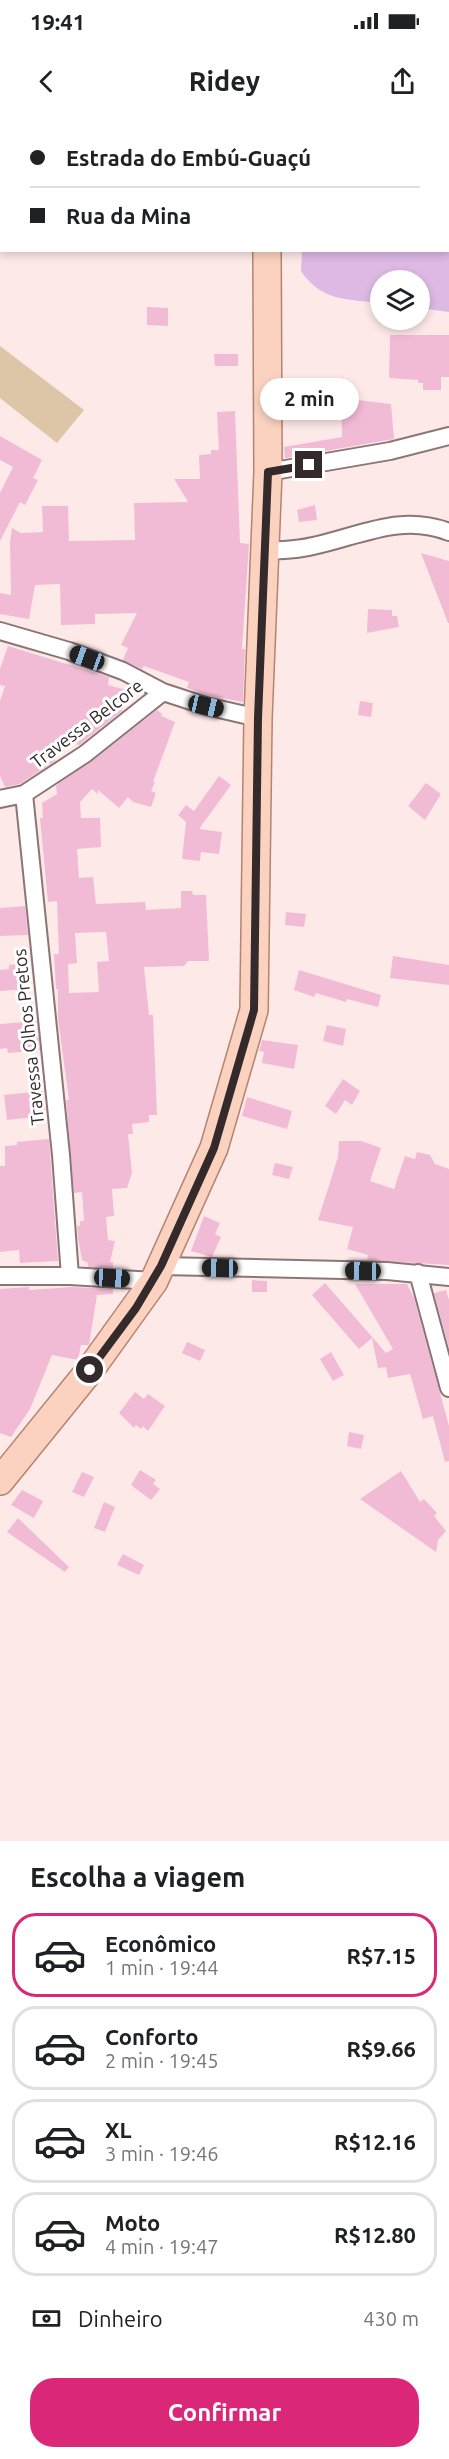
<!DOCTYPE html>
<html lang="pt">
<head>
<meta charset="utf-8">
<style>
	:root { --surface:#fff; --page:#f6f6f6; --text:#202124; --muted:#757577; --line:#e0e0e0; --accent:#db2777 }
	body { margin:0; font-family:Ubuntu,sans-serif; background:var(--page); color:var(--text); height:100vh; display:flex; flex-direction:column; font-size:22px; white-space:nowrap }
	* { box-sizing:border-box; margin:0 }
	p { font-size:20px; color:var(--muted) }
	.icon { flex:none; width:33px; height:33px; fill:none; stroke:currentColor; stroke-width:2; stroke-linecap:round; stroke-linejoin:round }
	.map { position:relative; height:1721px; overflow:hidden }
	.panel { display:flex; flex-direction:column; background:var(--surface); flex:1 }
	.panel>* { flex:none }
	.top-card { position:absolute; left:0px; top:0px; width:450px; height:132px; box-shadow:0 3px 9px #0003; display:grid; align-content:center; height:132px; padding:0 30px; background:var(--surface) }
	.tools { position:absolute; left:370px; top:150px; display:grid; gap:12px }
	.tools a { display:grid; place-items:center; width:60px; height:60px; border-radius:50%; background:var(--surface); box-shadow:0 3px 9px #0003; font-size:30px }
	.end { position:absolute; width:27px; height:27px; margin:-14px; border:8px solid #342a2b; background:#fff; box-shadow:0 0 0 3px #fff }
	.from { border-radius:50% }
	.bubble { position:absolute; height:42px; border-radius:21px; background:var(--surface); box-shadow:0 3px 9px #0003; font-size:20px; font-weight:700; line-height:42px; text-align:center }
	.car { position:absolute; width:18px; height:36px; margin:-18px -9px; border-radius:8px; box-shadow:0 0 4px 2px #0007; background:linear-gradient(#222 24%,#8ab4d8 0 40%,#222 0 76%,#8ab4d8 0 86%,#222 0) }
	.top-card b { display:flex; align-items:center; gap:21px; height:57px; font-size:22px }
	.top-card b+b { border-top:2px solid var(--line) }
	.top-card i { width:15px; height:15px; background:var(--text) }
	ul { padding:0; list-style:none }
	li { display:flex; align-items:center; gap:18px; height:84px; margin:0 12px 9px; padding:0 18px; border:3px solid var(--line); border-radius:24px }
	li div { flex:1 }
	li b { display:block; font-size:22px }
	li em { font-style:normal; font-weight:700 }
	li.on { border-color:var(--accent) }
	li>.icon { width:54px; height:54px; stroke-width:1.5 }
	h2 { padding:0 30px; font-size:27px; line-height:72px }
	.pay { display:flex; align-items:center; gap:15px; height:66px; padding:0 30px; font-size:22px }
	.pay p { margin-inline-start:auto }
	.action { display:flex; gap:12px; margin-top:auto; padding:12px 30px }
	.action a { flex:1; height:69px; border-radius:24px; background:var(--accent); color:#fff; font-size:24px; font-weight:700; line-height:69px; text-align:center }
	.status { display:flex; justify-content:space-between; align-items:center; height:42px; padding:0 30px; background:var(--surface); direction:ltr }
	.status svg { height:16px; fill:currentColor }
	header { display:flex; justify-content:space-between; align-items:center; height:78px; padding:0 30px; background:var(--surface); font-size:27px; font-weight:700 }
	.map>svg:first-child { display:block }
</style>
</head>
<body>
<div class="status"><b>19:41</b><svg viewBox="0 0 49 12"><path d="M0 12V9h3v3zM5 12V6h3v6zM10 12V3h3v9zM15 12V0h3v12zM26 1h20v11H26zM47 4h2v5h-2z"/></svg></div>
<header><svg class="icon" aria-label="back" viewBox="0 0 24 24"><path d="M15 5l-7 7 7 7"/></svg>Ridey<svg class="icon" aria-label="share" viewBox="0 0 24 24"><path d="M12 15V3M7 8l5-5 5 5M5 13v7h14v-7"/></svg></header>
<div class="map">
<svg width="449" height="1721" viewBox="0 0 449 1721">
	<rect width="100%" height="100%" fill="#fee9e9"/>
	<path fill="#ddc6a7" d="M0 226 84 290 57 323 0 278Z"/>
	<path fill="#ddb9e4" d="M449 125V192L420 188V160H381V183C347 179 322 182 301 151L302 131 448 130Z"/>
	<path fill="#f2bbd5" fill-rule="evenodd" d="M147 187 168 188V206L147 205Z
		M390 215H449V257H441V270H423V263H418V260L389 258Z
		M214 234H238V246H215Z
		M341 278 391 284 394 319 285 338 284 327 342 317Z
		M235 291 240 423 249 424 242 529H245L243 582 207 575 187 568 189 562 144 546 142 549 123 540 128 528 121 525 137 493 95 494V504L61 505 60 464 35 465 29 499 0 494V473L11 475 10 422 12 408 21 413 43 412 42 386H68L69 421 135 420 134 383 188 382 174 359H200L199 335 211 334V330H219L217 292Z
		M0 316 42 340 33 358 38 360 25 385 20 382 0 421V373L13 347 0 340Z
		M315 385 317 400 299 402 297 390Z
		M421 433 449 441V503H448Z
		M368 489 392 490V496H397L399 507 367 513Z
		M8 526 109 557 108 565 130 571 122 591 79 625 62 621 55 641 20 664 5 667 0 656V581L5 566 0 565V549Z
		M360 581 373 583 371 597 358 595Z
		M157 590 162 594 161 596 175 602 153 662H155L151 671 156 673 151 687 133 682 128 677 119 688 98 670V674L92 669 80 682 81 698H100L101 727 77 729 79 758 93 757 96 784 145 782 146 790 181 788V771H192L193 775H206L209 841H188L184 846 144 847 149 895H153L157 995H149V1002L132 1004 133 1014H128L132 1053 127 1068 112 1069 114 1096 106 1097 108 1120 115 1121 110 1142H113V1148L88 1147V1143L82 1140 78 1118 77 1106H80V1101H84L82 1072 74 1073 66 980H69L58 899V869H56L54 834H59L57 781 48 782 40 698H43L42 683 57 674 56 666 59 663 91 642ZM103 812H106L109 841 97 842 99 872 69 873 68 844 77 843 75 813Z
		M219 656 231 665 199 709 222 712 219 734 201 732 200 741 182 739 186 702 178 695 186 685 194 691Z
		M426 663 441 674 425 700 408 686Z
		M25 786 28 815 0 816V788Z
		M286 792 306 794 304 807 285 805Z
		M393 836 449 845V865L390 858Z
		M27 843 29 869 0 871V850L9 849V845Z
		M299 850 381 875 378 887 347 879 346 882 316 873 314 877 294 870Z
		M37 901 40 930 8 933 7 928 0 929V904Z
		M327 905 346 909 343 926 323 921Z
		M262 920 298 925 294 949 262 943 264 932 259 931Z
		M343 959 360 971 352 985 345 980 336 994 325 986Z
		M43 971 46 996 7 1000 4 975Z
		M247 977 292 991 287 1009 242 996Z
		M49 1019 58 1141 20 1143 19 1130 0 1132V1046H5V1026L17 1025V1022Z
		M339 1021H361L381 1028 370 1061 394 1069 405 1036 415 1039 417 1032 430 1035 435 1044 449 1049V1145L367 1140 368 1135 347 1129 353 1107 318 1100 338 1037Z
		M275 1043 293 1047 289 1059 272 1055Z
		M204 1096 220 1103 215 1114 221 1117 212 1137 191 1131Z
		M252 1160 267 1161V1172H252Z
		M325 1163 386 1233 393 1229 355 1164H407L414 1178 449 1306V1341L445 1342 433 1296 423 1299 410 1254 388 1258 386 1247 378 1248 372 1218 359 1229 312 1175Z
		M29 1167V1170L72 1167 113 1169V1174L97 1175 89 1225H81L78 1240 52 1235 30 1289 11 1317 0 1313V1169Z
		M446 1170 449 1180V1228L434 1173Z
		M187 1222 205 1230 200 1241 182 1233Z
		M331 1232 344 1255 333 1261 320 1239Z
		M135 1272 144 1279 148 1274 165 1286 148 1311 143 1306 141 1309 136 1305 134 1308 119 1293Z
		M349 1312 364 1315 361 1329 347 1326Z
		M140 1350 156 1360 153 1364 160 1369 151 1380 131 1365Z
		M401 1351 420 1382 424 1379 437 1393 434 1396 446 1411 438 1420 436 1432 360 1379Z
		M82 1352 94 1357 84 1377 72 1372Z
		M22 1370 43 1381 34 1398 11 1385Z
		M104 1382 115 1387 105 1412 94 1408Z
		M18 1398 69 1447 65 1452 7 1412Z
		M123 1434 144 1445 139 1455 117 1445Z"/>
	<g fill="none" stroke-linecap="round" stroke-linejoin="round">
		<defs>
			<path id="minor" d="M389 0 392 2
				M68 2V0
				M448 30H449
				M0 116 2 114
				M268 352 390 331 449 316
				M266 431C282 430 298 430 313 426 360 416 401 393 449 412
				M0 511 69 531 123 551 163 572 206 586 258 598
				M24 674 61 1035 70 1156
				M0 679 24 674 85 634 163 572
				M161 1146 387 1151 449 1157
				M418 1153 449 1268
				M0 1156H70L154 1161"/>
			<path id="primary" d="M268 2V0
				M0 1361 90 1250 154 1161 214 1028 254 890 258 598 268 352 267 130"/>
		</defs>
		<use href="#minor" stroke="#8c7575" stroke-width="20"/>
		<use href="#primary" stroke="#b38470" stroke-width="30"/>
		<use href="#minor" stroke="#fff" stroke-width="16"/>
		<use href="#primary" stroke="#fbd2bf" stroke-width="27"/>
	</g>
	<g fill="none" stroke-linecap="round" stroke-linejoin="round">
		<path stroke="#342a2b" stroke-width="8" d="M90 1250 136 1188 161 1146 214 1028 254 890 258 598 268 352 309 345"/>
	</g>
	<g text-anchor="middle" stroke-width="6" stroke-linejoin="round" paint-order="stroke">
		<g font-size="18" fill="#342a2b" stroke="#fff">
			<text transform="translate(87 604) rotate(-37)" y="6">Travessa Belcore</text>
			<text transform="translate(29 917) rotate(-96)" y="6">Travessa Olhos Pretos</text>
		</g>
	</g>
</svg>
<div class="tools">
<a><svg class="icon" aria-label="layers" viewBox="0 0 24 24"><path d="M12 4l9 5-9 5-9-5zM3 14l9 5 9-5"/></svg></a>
</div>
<i class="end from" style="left:90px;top:1250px"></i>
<i class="end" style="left:309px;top:345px"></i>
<div class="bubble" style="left:260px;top:258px;width:99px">2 min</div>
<i class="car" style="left:87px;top:538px;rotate:290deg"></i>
<i class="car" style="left:206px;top:586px;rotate:103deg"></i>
<i class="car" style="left:220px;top:1148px;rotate:271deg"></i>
<i class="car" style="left:363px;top:1151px;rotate:271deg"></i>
<i class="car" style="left:112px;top:1158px;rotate:93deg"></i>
<div class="top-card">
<b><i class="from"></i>Estrada do Embú-Guaçú</b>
<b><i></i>Rua da Mina</b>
</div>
</div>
<section class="panel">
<h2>Escolha a viagem</h2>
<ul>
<li class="on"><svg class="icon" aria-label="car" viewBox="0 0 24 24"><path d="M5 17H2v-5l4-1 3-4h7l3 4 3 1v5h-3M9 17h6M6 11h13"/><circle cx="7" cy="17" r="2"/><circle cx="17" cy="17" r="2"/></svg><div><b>Econômico</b><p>1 min · 19:44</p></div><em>R$7.15</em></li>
<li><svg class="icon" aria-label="car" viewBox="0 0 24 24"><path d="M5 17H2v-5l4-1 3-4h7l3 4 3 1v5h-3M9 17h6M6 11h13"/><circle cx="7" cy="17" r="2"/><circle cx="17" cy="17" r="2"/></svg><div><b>Conforto</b><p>2 min · 19:45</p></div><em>R$9.66</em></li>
<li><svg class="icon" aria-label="car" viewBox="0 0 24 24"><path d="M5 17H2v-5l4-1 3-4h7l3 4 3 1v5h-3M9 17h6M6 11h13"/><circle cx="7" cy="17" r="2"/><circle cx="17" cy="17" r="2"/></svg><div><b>XL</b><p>3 min · 19:46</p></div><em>R$12.16</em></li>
<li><svg class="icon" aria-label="car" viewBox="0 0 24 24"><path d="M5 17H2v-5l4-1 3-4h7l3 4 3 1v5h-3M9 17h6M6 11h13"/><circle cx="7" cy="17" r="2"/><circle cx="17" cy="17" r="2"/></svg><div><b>Moto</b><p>4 min · 19:47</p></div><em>R$12.80</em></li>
</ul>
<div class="pay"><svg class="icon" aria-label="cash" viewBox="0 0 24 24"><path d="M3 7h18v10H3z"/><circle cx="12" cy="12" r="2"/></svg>Dinheiro<p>430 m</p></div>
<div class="action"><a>Confirmar</a></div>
</section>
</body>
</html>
